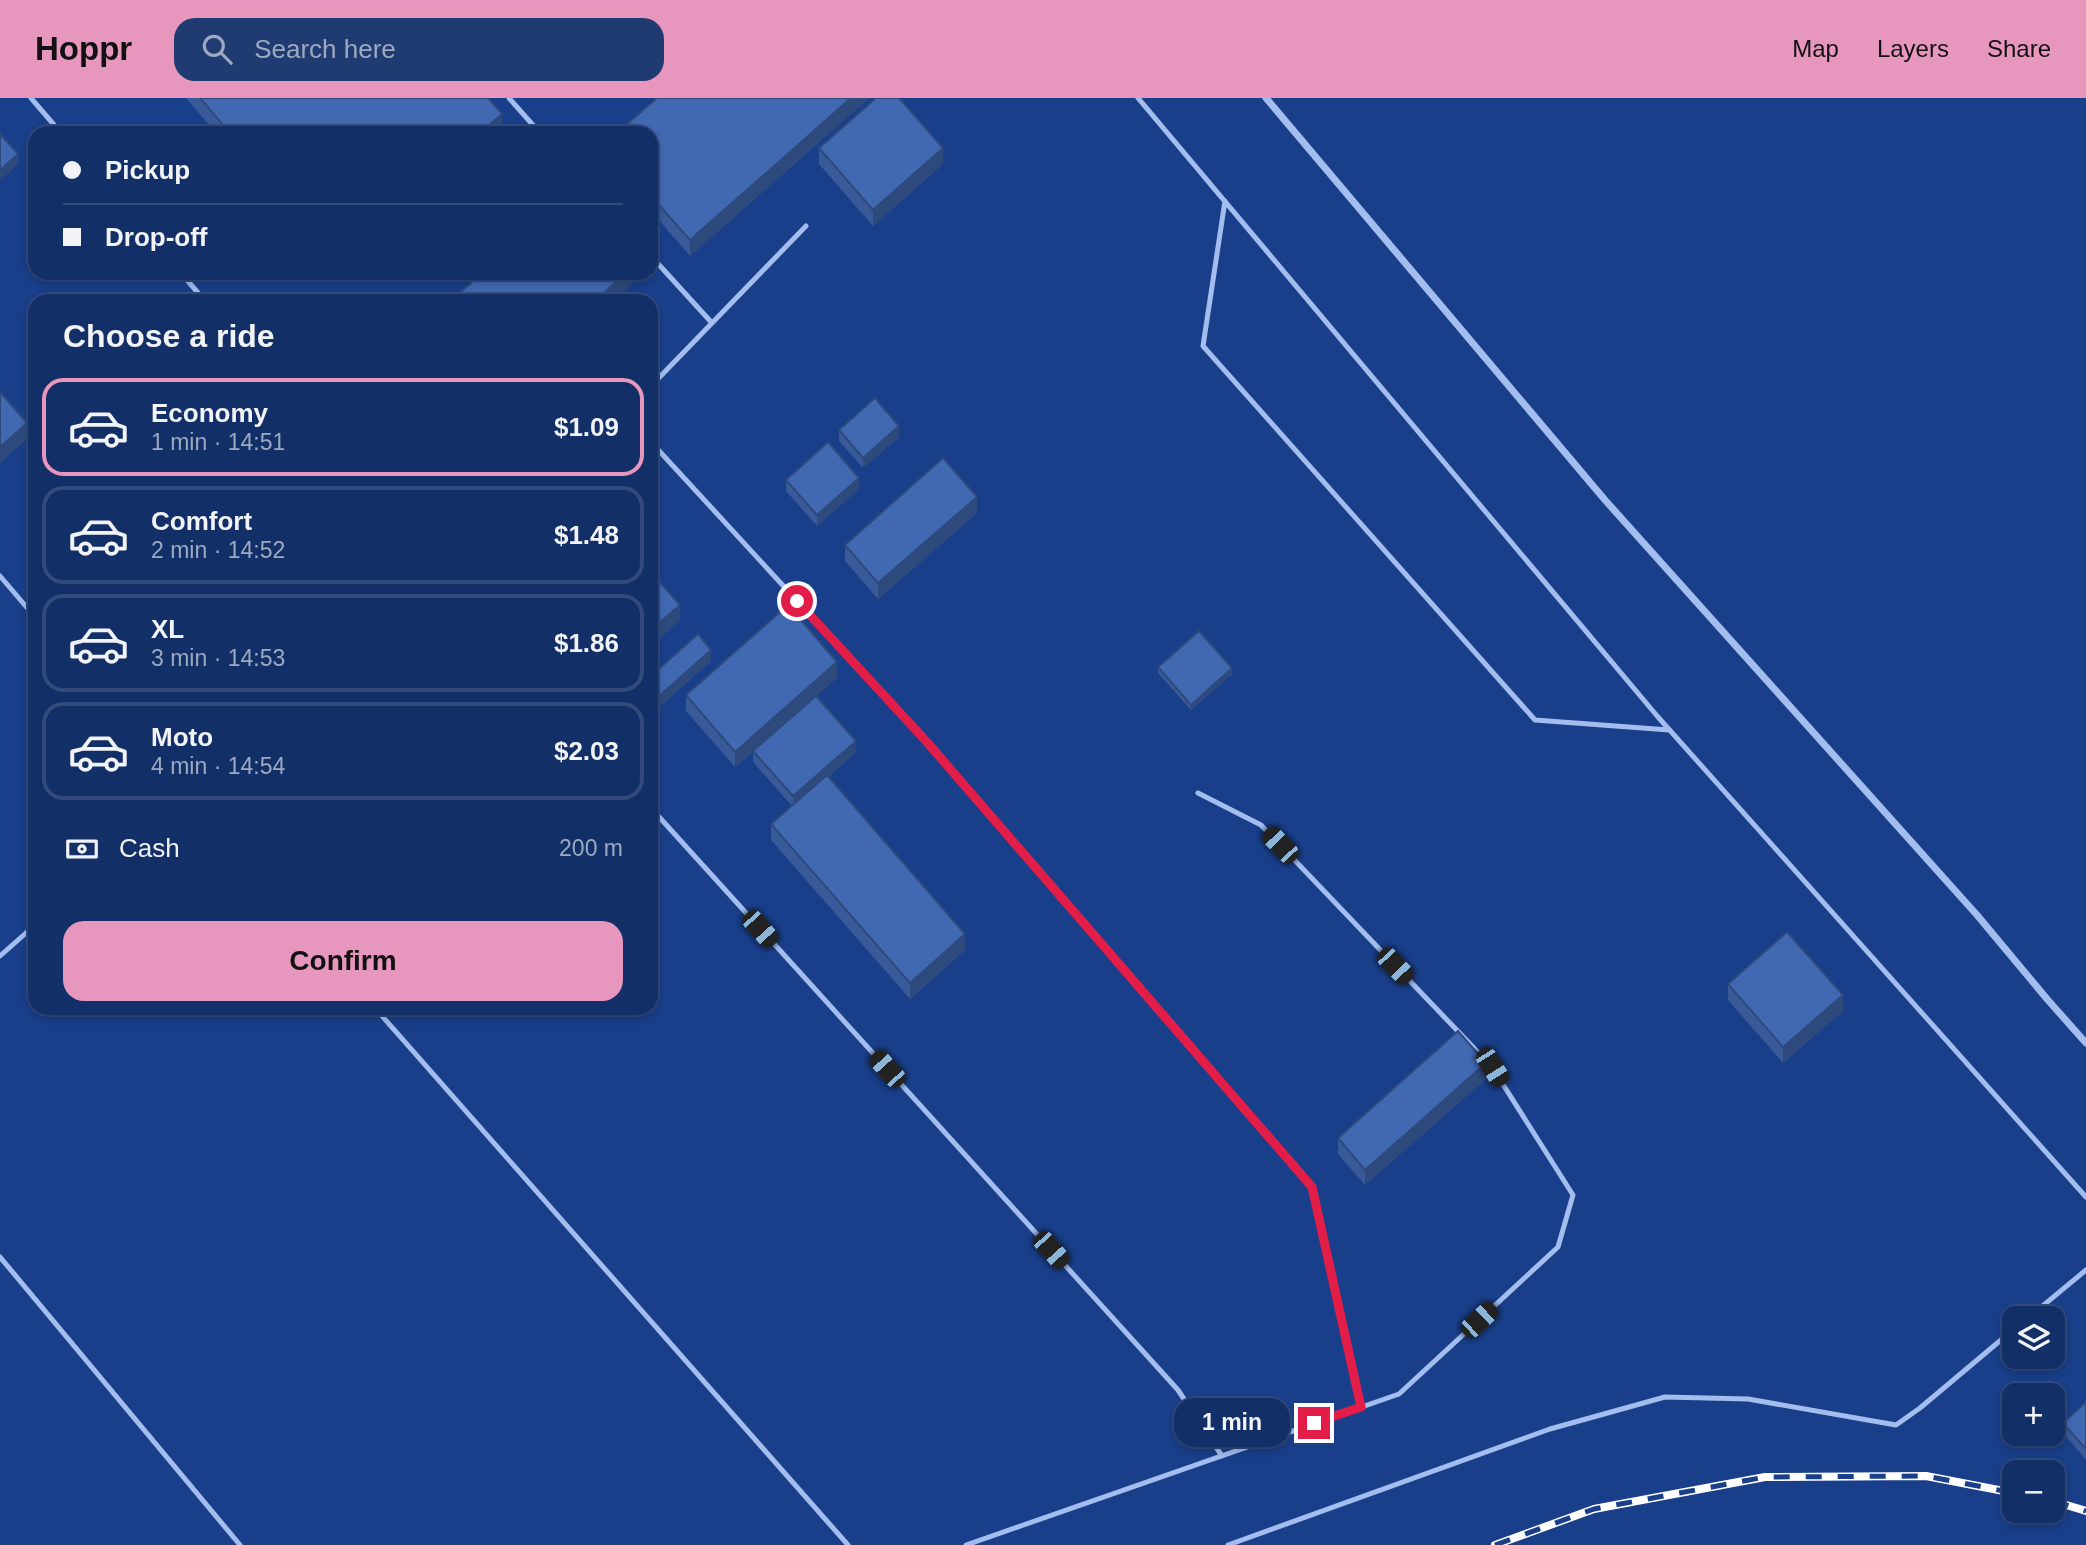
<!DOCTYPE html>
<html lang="en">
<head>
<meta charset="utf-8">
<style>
	:root { --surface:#132f68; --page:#203b71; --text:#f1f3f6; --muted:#9da9c0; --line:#324a7c; --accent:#e797bd }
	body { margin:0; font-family:Helvetica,sans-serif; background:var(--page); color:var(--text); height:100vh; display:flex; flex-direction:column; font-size:26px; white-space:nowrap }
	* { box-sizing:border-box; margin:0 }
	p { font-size:23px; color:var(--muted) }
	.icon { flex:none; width:38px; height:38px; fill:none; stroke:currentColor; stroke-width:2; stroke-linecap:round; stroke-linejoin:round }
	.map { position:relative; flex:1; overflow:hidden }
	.details { position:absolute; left:28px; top:196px; width:630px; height:721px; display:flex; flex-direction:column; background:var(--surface); border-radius:21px; box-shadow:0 4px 10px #0003,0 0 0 2px var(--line) }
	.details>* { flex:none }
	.top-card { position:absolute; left:28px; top:28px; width:630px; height:154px; border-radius:21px; box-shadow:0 4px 10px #0003,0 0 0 2px var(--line); display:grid; align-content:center; height:154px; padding:0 35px; background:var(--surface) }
	.controls { position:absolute; left:2002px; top:1208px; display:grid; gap:14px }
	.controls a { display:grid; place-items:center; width:63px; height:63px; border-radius:14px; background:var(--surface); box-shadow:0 4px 10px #0003,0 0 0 2px var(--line); font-size:35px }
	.end { position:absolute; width:32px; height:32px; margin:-16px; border:9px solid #e11d48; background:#fff; box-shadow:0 0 0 4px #fff }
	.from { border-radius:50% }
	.bubble { position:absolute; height:49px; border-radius:21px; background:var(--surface); box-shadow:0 4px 10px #0003,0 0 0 2px var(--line); font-size:23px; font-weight:800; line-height:49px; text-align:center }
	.car { position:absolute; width:21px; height:42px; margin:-21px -10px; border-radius:9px; box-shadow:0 0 5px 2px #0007; background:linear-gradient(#222 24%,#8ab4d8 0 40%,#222 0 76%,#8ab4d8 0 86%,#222 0) }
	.top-card b { display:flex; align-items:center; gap:24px; height:66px; font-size:26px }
	.top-card b+b { border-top:2px solid var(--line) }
	.top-card i { width:18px; height:18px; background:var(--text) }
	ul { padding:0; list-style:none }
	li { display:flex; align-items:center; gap:21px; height:98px; margin:0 14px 10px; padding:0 21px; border:4px solid var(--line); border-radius:21px }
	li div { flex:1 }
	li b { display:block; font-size:26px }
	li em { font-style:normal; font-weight:800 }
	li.selected { border-color:var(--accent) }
	li>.icon { width:63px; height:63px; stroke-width:1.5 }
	h2 { padding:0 35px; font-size:32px; line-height:84px }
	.pay { display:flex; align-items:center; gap:18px; height:77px; padding:0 35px; font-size:26px }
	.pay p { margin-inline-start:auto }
	.button { display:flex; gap:14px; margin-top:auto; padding:14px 35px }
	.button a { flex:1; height:80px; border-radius:21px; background:var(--accent); color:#111; font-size:28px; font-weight:800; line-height:80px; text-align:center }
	header { display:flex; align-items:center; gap:42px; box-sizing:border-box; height:98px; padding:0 35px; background:var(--accent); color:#111 }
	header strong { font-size:33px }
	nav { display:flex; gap:38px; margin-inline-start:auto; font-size:24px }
	.search { width:490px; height:63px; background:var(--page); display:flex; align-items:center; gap:18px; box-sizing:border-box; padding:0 24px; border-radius:21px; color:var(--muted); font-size:26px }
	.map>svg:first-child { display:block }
</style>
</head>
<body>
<header>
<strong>Hoppr</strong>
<div class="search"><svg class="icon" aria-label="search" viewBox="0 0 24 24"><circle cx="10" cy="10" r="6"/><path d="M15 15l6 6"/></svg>Search here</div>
<nav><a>Map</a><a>Layers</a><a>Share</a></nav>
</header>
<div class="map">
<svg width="2086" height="1447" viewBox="0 0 2086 1447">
	<rect width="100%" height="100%" fill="#193f8a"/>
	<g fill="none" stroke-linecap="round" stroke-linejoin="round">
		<path stroke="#a2bdee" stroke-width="5" d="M31 0 61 35
			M509 0 540 35
			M1138 0 1658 619 2086 1099
			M1225 103 1203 248 1535 622 1669 632
			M651 158 712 225
			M181 175 205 203
			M651 288 806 128
			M651 344 926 643 1312 1089 1361 1309
			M0 478 35 519
			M651 710 1178 1292 1222 1358
			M0 858 35 827
			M375 910 848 1447
			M0 1159 240 1447
			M2028 1220 2086 1172
			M966 1447 1399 1296 1558 1149 1573 1097 1492 969 1261 727 1198 695
			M1228 1447 1550 1331 1665 1299 1748 1301 1896 1327 1920 1310 2014 1231"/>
		<path stroke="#a2bdee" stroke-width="7" d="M1266 0 1605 402 1977 817 2047 901 2086 945"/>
		<defs>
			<path id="rail" d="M2053 1403 2086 1413
				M1495 1447 1594 1411 1765 1379 1926 1378 2014 1395"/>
		</defs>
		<use href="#rail" stroke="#fff" stroke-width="8"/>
		<use href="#rail" stroke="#193f8a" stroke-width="5" stroke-dasharray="16" stroke-linecap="butt"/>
	</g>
	<path fill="#385a99" d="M186 0H488L502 32 498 35H216Z
		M657 0H869L690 158 651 113V35Z
		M819 50 943 66 873 128 819 66Z
		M839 332 899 339 863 370 839 343Z
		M786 382 859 391 817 428 786 393Z
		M977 415 878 501 845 463V447Z
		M711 563 656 612 651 607V578Z
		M1158 569 1232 576 1191 612 1158 575Z
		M837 580 816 598 856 654 828 679 965 852 910 901 771 742V726L792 708 753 664V654L735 669 686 613V597Z
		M1728 886 1843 913 1783 965 1728 902Z
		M1486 981 1365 1087 1338 1056V1040Z
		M2086 1304V1362L2063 1335V1325Z"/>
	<path fill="#2e4a7d" d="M851 0H869L690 158V142Z
		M502 16V32L498 35H480Z
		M943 50V66L873 128V112Z
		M18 56V67L0 82V72Z
		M626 175H642V178L613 203H595Z
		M27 325V341L0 365V349Z
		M899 328V339L863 370V360Z
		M859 380V391L817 428V417Z
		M977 399V415L878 501V485Z
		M680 507V523L651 548V532Z
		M711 552V563L656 612V601Z
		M837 564V580L735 669V654Z
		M1232 570V576L1191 612V607Z
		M856 643V654L793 709V698Z
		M965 836V852L910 901V885Z
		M1843 897V913L1783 965V949Z
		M1486 965V981L1365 1087V1072Z"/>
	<path fill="#4169b2" stroke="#2e4a7d" stroke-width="2" d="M200 0H488L502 16 480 35H230Z
		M657 0H851L690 142 651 98V35H617Z
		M876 0H899L943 50 873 112 819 50Z
		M0 36 18 56 0 72Z
		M482 175H626L595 203H451Z
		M0 294 27 325 0 349Z
		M875 300 899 328 863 360 839 332Z
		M828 344 859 380 817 417 786 382Z
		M943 360 977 399 878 485 845 447Z
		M651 474 680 507 651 532Z
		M788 507 837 564 735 654 686 597Z
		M1199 533 1232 570 1191 607 1158 569Z
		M698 536 711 552 656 601 651 596V578Z
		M816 598 856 643 793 698 753 653Z
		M827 677 965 836 910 885 771 726Z
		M1787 834 1843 897 1783 949 1728 886Z
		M1458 933 1486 965 1365 1072 1338 1040Z
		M2086 1304V1351L2063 1325Z"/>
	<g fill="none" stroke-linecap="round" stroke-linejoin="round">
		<path stroke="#e11d48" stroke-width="9" d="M797 503 926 643 1312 1089 1361 1309 1314 1325"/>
	</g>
</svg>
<div class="controls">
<a><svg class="icon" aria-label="layers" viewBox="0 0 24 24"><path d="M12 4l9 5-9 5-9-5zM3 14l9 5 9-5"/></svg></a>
<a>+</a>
<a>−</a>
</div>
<i class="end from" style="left:797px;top:503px"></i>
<i class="end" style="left:1314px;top:1325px"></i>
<div class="bubble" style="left:1174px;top:1300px;width:116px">1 min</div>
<i class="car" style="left:1280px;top:747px;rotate:316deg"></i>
<i class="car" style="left:760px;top:831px;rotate:138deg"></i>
<i class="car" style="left:1395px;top:868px;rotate:136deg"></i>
<i class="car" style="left:1492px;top:969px;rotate:148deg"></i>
<i class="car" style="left:887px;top:971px;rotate:318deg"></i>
<i class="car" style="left:1051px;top:1152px;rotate:138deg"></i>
<i class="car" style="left:1479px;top:1222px;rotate:47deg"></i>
<div class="top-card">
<b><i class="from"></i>Pickup</b>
<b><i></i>Drop-off</b>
</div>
<section class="details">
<h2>Choose a ride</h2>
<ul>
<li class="selected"><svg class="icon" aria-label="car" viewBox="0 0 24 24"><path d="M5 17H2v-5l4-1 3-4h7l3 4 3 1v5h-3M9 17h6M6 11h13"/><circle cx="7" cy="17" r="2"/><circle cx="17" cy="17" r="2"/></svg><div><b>Economy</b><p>1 min · 14:51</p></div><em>$1.09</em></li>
<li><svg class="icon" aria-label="car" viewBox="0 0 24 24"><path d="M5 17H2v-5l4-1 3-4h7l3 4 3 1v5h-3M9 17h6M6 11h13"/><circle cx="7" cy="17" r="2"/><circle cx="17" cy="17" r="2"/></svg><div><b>Comfort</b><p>2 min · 14:52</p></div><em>$1.48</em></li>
<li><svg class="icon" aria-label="car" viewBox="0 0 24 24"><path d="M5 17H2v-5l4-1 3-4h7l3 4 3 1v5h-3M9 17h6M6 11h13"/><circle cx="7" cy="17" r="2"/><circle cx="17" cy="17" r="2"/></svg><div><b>XL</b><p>3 min · 14:53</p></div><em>$1.86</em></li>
<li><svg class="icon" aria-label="car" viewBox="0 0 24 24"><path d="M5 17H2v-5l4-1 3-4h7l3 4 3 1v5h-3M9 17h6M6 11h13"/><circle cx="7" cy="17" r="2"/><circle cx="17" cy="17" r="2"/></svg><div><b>Moto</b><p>4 min · 14:54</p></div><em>$2.03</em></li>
</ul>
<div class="pay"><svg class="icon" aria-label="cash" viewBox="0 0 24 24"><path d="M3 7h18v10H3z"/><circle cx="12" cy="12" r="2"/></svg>Cash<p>200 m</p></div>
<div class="button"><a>Confirm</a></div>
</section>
</div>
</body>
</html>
